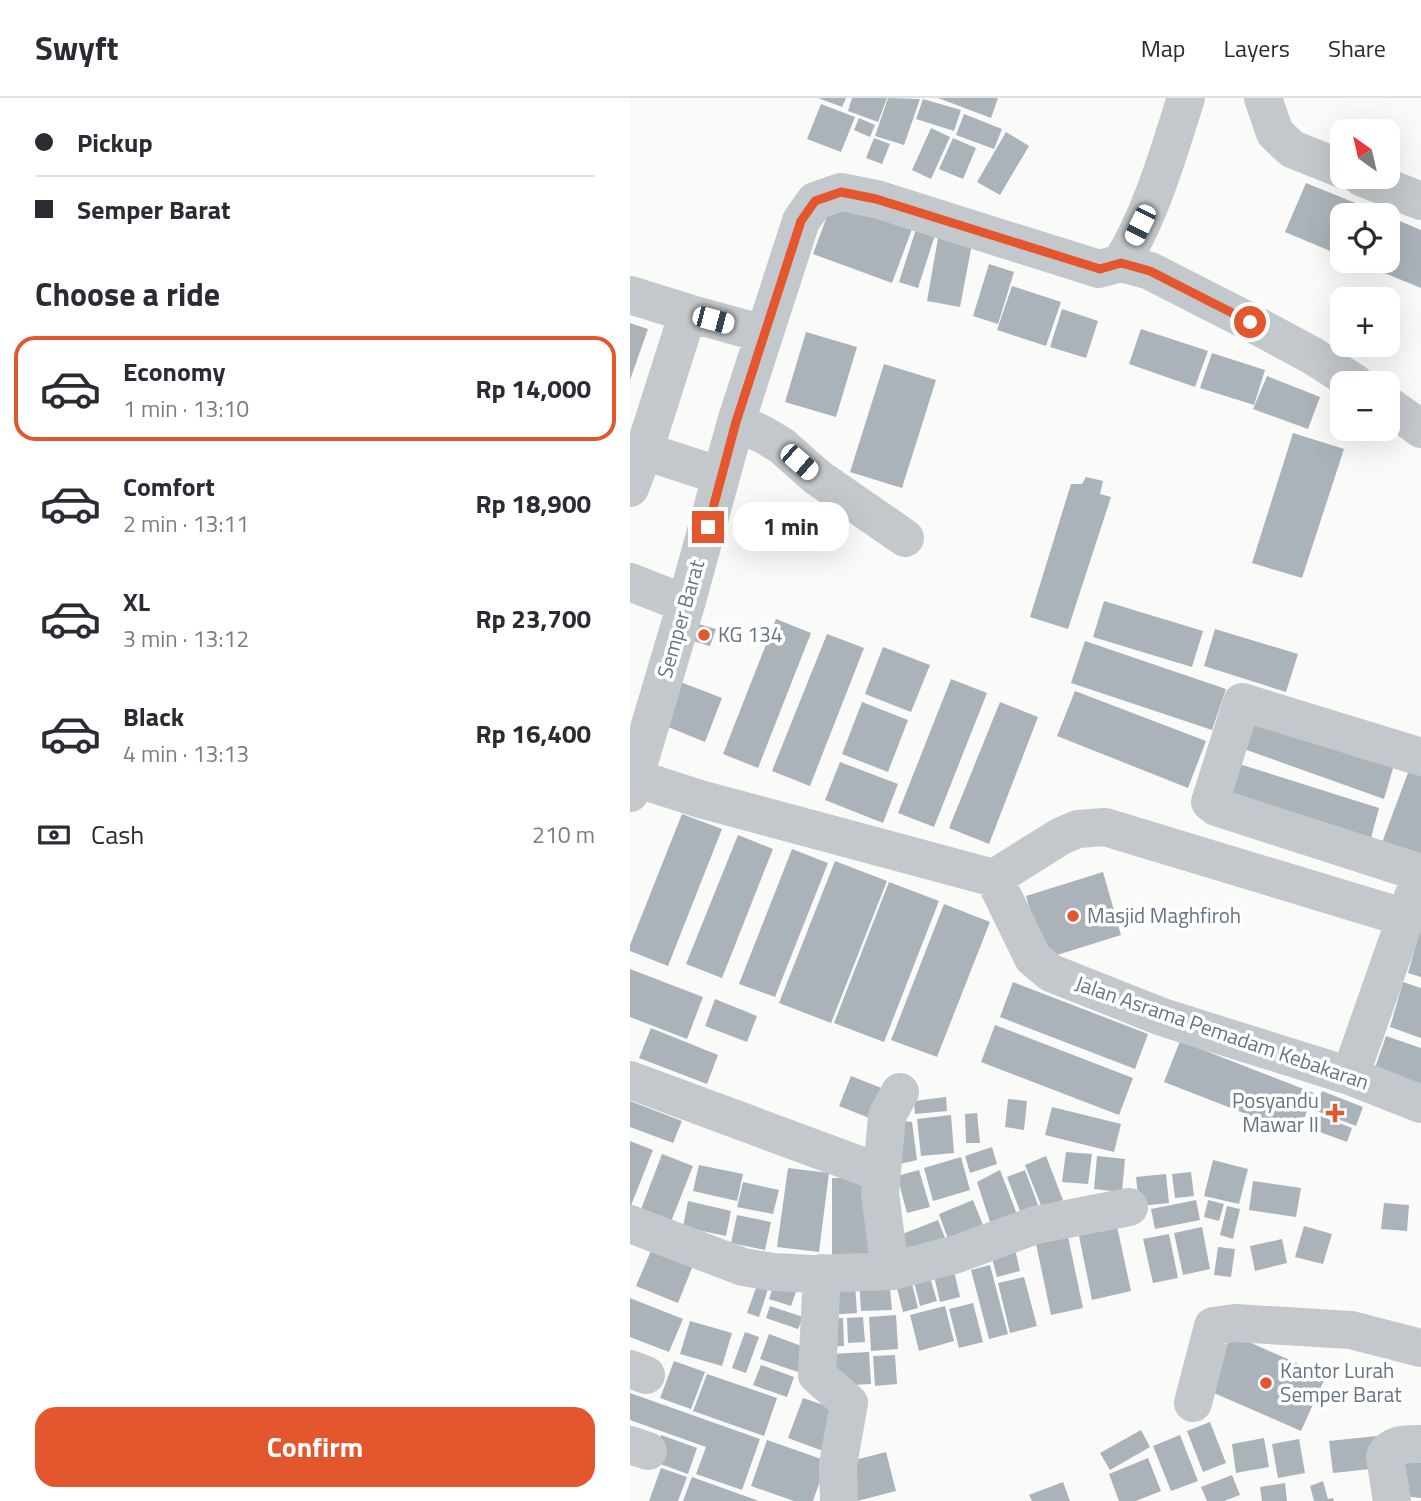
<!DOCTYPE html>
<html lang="en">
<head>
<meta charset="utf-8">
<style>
	:root { --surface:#fff; --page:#f7f7f7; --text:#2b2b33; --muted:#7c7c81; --line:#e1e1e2; --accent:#e4572e }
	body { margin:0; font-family:"Titillium Web",sans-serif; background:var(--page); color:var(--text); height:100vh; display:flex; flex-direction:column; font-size:26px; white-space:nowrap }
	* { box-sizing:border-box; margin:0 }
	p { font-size:23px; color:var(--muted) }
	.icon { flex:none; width:38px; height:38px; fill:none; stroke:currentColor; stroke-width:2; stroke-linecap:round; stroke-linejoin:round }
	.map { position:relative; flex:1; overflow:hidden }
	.side { display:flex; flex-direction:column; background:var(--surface); width:630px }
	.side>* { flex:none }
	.top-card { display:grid; align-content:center; height:154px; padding:0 35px; background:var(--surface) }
	.needle { width:46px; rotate:326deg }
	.fabs { position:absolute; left:700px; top:21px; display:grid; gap:14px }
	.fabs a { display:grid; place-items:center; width:70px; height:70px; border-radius:14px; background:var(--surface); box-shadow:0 7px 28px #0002; font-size:35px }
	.end { position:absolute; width:32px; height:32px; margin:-16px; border:9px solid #e4572e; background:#fff; box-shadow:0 0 0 4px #fff }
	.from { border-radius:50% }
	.bubble { position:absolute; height:49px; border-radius:21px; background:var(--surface); box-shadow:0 7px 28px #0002; font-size:23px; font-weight:700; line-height:49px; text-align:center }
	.car { position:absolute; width:21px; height:42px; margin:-21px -10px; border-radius:9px; box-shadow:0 0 5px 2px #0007; background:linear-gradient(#fff 24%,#345 0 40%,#fff 0 76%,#345 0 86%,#fff 0) }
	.top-card b { display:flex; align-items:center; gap:24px; height:66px; font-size:26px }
	.top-card b+b { border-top:2px solid var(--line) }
	.top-card i { width:18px; height:18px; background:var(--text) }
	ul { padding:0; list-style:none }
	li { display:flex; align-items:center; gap:21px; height:105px; margin:0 14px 10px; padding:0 21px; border:4px solid transparent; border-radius:21px }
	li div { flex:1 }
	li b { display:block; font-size:26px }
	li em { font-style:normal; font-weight:700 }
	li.selected { border-color:var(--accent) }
	li>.icon { width:63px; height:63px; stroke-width:1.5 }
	h2 { padding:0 35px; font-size:32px; line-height:84px }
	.pay { display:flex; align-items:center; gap:18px; height:77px; padding:0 35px; font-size:26px }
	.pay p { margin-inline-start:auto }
	.primary-button { display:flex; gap:14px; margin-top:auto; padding:14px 35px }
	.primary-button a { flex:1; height:80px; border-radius:21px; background:var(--accent); color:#fff; font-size:28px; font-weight:700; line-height:80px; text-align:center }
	header { display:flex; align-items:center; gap:42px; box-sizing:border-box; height:98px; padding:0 35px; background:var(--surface); border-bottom:2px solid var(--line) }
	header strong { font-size:33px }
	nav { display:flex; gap:38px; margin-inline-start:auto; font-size:24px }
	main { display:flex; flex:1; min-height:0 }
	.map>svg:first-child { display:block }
</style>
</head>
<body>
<header>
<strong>Swyft</strong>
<nav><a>Map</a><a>Layers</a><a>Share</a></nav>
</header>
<main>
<section class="side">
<div class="top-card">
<b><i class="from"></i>Pickup</b>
<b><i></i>Semper Barat</b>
</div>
<h2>Choose a ride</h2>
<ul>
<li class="selected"><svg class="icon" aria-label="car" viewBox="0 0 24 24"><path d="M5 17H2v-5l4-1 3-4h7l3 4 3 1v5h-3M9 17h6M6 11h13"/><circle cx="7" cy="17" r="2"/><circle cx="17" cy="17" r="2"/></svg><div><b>Economy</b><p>1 min · 13:10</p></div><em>Rp 14,000</em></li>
<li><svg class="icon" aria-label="car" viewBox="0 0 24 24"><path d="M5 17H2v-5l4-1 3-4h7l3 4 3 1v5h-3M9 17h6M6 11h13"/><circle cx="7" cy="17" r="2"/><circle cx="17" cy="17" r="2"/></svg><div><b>Comfort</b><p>2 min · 13:11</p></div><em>Rp 18,900</em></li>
<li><svg class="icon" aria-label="car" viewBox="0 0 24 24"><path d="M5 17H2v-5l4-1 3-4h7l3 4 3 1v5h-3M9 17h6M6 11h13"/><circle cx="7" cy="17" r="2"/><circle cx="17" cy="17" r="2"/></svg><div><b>XL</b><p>3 min · 13:12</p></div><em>Rp 23,700</em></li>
<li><svg class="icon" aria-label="car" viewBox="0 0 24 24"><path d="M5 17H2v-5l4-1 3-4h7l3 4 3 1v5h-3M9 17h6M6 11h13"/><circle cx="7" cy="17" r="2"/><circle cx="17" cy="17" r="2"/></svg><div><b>Black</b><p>4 min · 13:13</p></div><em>Rp 16,400</em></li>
</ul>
<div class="pay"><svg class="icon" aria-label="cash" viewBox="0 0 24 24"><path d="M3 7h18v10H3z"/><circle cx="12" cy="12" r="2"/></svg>Cash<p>210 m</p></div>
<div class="primary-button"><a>Confirm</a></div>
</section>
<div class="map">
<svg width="791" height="1403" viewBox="0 0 791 1403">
	<rect width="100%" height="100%" fill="#fafaf8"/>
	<path fill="#aab3b9" d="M188 0H216L212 9Z
		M222 0H257L248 24 218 13Z
		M258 0 290 1 274 47 245 38Z
		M308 0H368L361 20Z
		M293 1 331 12 324 33 286 21Z
		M191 6 225 19 211 54 177 41Z
		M334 16 372 31 364 51 326 37Z
		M229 20 245 27 240 39 224 32Z
		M301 30 320 39 301 81 282 72Z
		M376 34 399 48 370 97 347 84Z
		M244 40 260 46 252 66 236 60Z
		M323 40 346 50 333 81 309 71Z
		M676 85 755 117H712V158L655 134Z
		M203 102 282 131 262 185 183 156Z
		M758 118 791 132V190L725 163H758Z
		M287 128 306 134 288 190 269 184Z
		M308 140 342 146 330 209 297 203Z
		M359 166 384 174 368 226 343 218Z
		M382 188 431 204 416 248 367 232Z
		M432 211 468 223 456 260 420 249Z
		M0 225 18 231 0 282Z
		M511 231 578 253 565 289 499 266Z
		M176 234 227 249 206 319 155 304Z
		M582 255 635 272 624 307 570 290Z
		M254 266 306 282 272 390 220 374Z
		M637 278 690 299 678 331 623 311Z
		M663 335 714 351 672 480 622 465Z
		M456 379 473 383 470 396 481 399 438 531 400 519 441 386H452Z
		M474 503 573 533 562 569 463 539Z
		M146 521 181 535 128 670 93 656Z
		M68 526 86 531 80 548 63 543Z
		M585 531 668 556 656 594 574 568Z
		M197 536 234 550 180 688 142 673Z
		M455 543 596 591 582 632 441 585Z
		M253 549 300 567 281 614 235 596Z
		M321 581 357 595 304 729 268 715Z
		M48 583 92 600 75 644 31 626Z
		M445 593 576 643 558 690 427 638Z
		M232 604 278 622 258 674 212 656Z
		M370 604 408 619 359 746 319 730Z
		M625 609 767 657 754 701 611 650Z
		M210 664 268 686 253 725 195 702Z
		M606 665 749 710 738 751 592 704Z
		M779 672 791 675V763L750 750Z
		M52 716 92 731 38 868 0 853V847Z
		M108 737 143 751 92 880 56 866Z
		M162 751 198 765 145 899 109 886Z
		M205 763 257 783 201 925 149 905Z
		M473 774 491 837 414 861 396 798Z
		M259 784 309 803 254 944 204 925Z
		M314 806 360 824 307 959 261 942Z
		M790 832H791V879L778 875Z
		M0 871 73 899 57 941 0 919Z
		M383 884 518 936 505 971 370 919Z
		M773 884 791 890V940L760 929Z
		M85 901 127 918 117 944 75 928Z
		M365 927 503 980 489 1017 351 964Z
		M21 930 88 957 77 986 9 960Z
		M756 938 791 950V987L744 973Z
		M550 943 684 995 668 1036 534 984Z
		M221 978 264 995 252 1025 209 1008Z
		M692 993 733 1009 726 1028 684 1012Z
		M316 999 317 1013 285 1016 284 1003Z
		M378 1001 397 1003 394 1032 375 1029Z
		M0 1003 52 1023 43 1045 0 1029Z
		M422 1009 491 1026 484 1054 415 1037Z
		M347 1015 350 1045H336L335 1016Z
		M685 1016 722 1030 717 1044 679 1030Z
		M321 1017 324 1055 291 1058 287 1021Z
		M260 1021 282 1024 287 1062 253 1070Z
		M0 1043 23 1052 0 1110Z
		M362 1049 367 1066 340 1075 335 1058Z
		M436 1054 462 1056 458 1086 432 1084Z
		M32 1056 63 1068 40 1126 10 1114Z
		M416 1058 433 1102 412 1110 395 1067Z
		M467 1058 495 1061 492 1094 464 1091Z
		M331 1059 340 1092 303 1103 294 1070Z
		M583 1062 618 1071 609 1106 574 1098Z
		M69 1067 113 1076 107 1103 63 1093Z
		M158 1070 199 1075 189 1154 147 1149Z
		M289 1072 300 1109 277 1115 267 1078Z
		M370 1072 388 1119 362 1130 347 1084Z
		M395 1072 408 1107 390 1113 377 1079Z
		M561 1074 564 1098 545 1100 542 1076Z
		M536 1076 539 1105 509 1108 506 1079Z
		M202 1080H247V1160H202Z
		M623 1083 671 1090 666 1119 619 1112Z
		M113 1084 149 1092 143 1116 107 1109Z
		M343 1102 353 1127 318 1141 309 1116Z
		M566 1102 570 1122 525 1131 521 1111Z
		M578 1102 594 1106 589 1123 574 1119Z
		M58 1103 101 1113 96 1138 53 1129Z
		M754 1105 779 1107 777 1133 751 1131Z
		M597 1108 610 1111 603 1141 590 1137Z
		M107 1117 141 1124 135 1152 101 1145Z
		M485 1119 501 1193 462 1202 447 1128Z
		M308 1122 317 1145 279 1160 270 1137Z
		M674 1128 702 1136 693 1166 665 1159Z
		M572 1129 580 1171 553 1177 544 1135Z
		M437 1134 453 1210 421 1217 405 1141Z
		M539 1136 548 1180 523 1185 513 1141Z
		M652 1141 657 1165 625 1173 620 1148Z
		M384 1147 390 1173 367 1179 360 1153Z
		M23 1148 64 1165 48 1205 6 1188Z
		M588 1149 605 1151 601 1179 584 1177Z
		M360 1167 378 1236 359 1241 341 1172Z
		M324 1173 330 1199 310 1204 304 1178Z
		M299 1176 307 1203 290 1208 283 1180Z
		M280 1177 288 1210 273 1214 265 1182Z
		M394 1179 407 1228 380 1235 368 1185Z
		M146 1180 168 1188 161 1208 139 1201Z
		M259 1180 262 1212 231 1213 229 1182Z
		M225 1186 227 1215 197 1217 196 1188Z
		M127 1187 138 1191 129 1219 117 1215Z
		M0 1200 53 1221 39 1254 0 1239Z
		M343 1205 353 1244 329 1250 319 1211Z
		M140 1208 173 1219 168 1231 136 1220Z
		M315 1208 324 1243 289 1253 280 1217Z
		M266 1217 268 1251 241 1253 239 1219Z
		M233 1219 235 1244 218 1245 217 1220Z
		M213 1220 214 1248 198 1249 196 1221Z
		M60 1223 102 1235 92 1268 50 1256Z
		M115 1234 129 1239 116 1275 102 1270Z
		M139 1236 177 1250 168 1274 130 1261Z
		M601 1236 696 1278 671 1333 577 1292Z
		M239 1254 241 1286 203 1288 200 1256Z
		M265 1257 267 1286 245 1288 243 1258Z
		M44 1263 75 1274 61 1311 30 1300Z
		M131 1267 164 1279 157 1299 123 1287Z
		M77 1276 147 1300 134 1338 63 1313Z
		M0 1295 130 1341 112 1392 66 1376 76 1349 0 1322Z
		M173 1300 211 1313 196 1354 158 1340Z
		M580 1324 596 1365 573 1374 557 1333Z
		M511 1332 520 1349 480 1372 470 1355Z
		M31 1337 67 1350 58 1376 22 1363Z
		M550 1337 568 1383 541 1393 523 1348Z
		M747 1338 750 1370 703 1375 699 1343Z
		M634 1340 639 1369 606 1375 602 1346Z
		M669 1341 675 1375 648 1380 642 1346Z
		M137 1342 197 1363 183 1403H164L121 1388Z
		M256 1354 266 1393 227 1403 213 1365Z
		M771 1356 791 1358V1400L766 1397Z
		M518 1360 531 1393 506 1403H489L479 1376Z
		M31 1370 57 1379 48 1403H19Z
		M602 1377 610 1397 594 1403H577L571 1389Z
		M62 1379 129 1403H53Z
		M693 1383 698 1401 703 1400 704 1403H684L680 1388Z
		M433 1384 440 1403H402L399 1397Z
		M655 1385 657 1403H632L630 1389Z"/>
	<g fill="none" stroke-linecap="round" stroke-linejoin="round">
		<path stroke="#c3c8cc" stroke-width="38" d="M633 0 645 35 662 51 712 71
			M731 79 791 103
			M491 165 520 173 620 224 683 258 725 285
			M0 197 58 215 14 353 0 390
			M58 215 134 236
			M758 307 791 331
			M106 324 134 337 152 348 187 379 275 440
			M14 353 91 378
			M0 484 56 506
			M791 659 612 604 580 704 586 709 791 775
			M5 680 70 701 364 780 403 860 421 875 532 919 720 978 791 1006
			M0 695 56 506 106 324 171 123 185 103 211 94 246 101 469 171 491 165C522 114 538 56 556 0
			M364 780 431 738 448 731 475 729 776 820
			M720 978 784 796
			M0 982 243 1072
			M0 1126 113 1169 143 1174 181 1176 262 1173 327 1156 406 1127 499 1109
			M260 1173 250 1095 257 1018 270 994
			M192 1175 187 1277 219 1305 208 1367 209 1403
			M0 1271 16 1277
			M563 1305 583 1228 605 1225 721 1232 791 1250
			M0 1347 18 1353
			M762 1403 755 1358C762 1345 777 1346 791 1346"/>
	</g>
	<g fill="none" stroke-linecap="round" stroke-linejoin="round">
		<path stroke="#e4572e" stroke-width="9" d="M78 429 106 324 171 123 185 103 211 94 246 101 470 171 491 165 520 173 620 224"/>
	</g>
	<g fill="#e4572e" stroke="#fff" stroke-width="2.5">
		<circle cx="74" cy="537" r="7"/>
		<circle cx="443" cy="818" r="7"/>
		<path d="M701.5 1004.5h7v7h7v7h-7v7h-7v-7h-7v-7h7z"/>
		<circle cx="636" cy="1285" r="7"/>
	</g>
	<g text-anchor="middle" stroke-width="7" stroke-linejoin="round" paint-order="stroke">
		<g font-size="21" fill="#657683" stroke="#fff">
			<text transform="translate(51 521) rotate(-74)" y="7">Semper Barat</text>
			<text transform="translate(592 935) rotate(19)" y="7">Jalan Asrama Pemadam Kebakaran</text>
		</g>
		<g font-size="21" fill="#657683" stroke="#fff" text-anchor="start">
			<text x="88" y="544">KG 134</text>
			<text x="457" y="825">Masjid Maghfiroh</text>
			<text x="689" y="1010" text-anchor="end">Posyandu<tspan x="689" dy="24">Mawar II</tspan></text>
			<text x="650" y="1280">Kantor Lurah<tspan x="650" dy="24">Semper Barat</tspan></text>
		</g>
	</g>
</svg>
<div class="fabs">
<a><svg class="needle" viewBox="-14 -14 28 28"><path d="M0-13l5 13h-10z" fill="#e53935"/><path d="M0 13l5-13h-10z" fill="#7c7c81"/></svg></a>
<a><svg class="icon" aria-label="locate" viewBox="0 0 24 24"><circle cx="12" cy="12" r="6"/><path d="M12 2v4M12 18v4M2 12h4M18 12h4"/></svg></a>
<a>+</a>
<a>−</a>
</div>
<i class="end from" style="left:620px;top:224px"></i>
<i class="end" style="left:78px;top:429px"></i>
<div class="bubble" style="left:103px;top:404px;width:116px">1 min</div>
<i class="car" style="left:510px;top:127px;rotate:206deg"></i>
<i class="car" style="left:83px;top:222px;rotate:105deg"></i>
<i class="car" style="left:169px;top:364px;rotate:131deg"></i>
</div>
</main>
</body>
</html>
